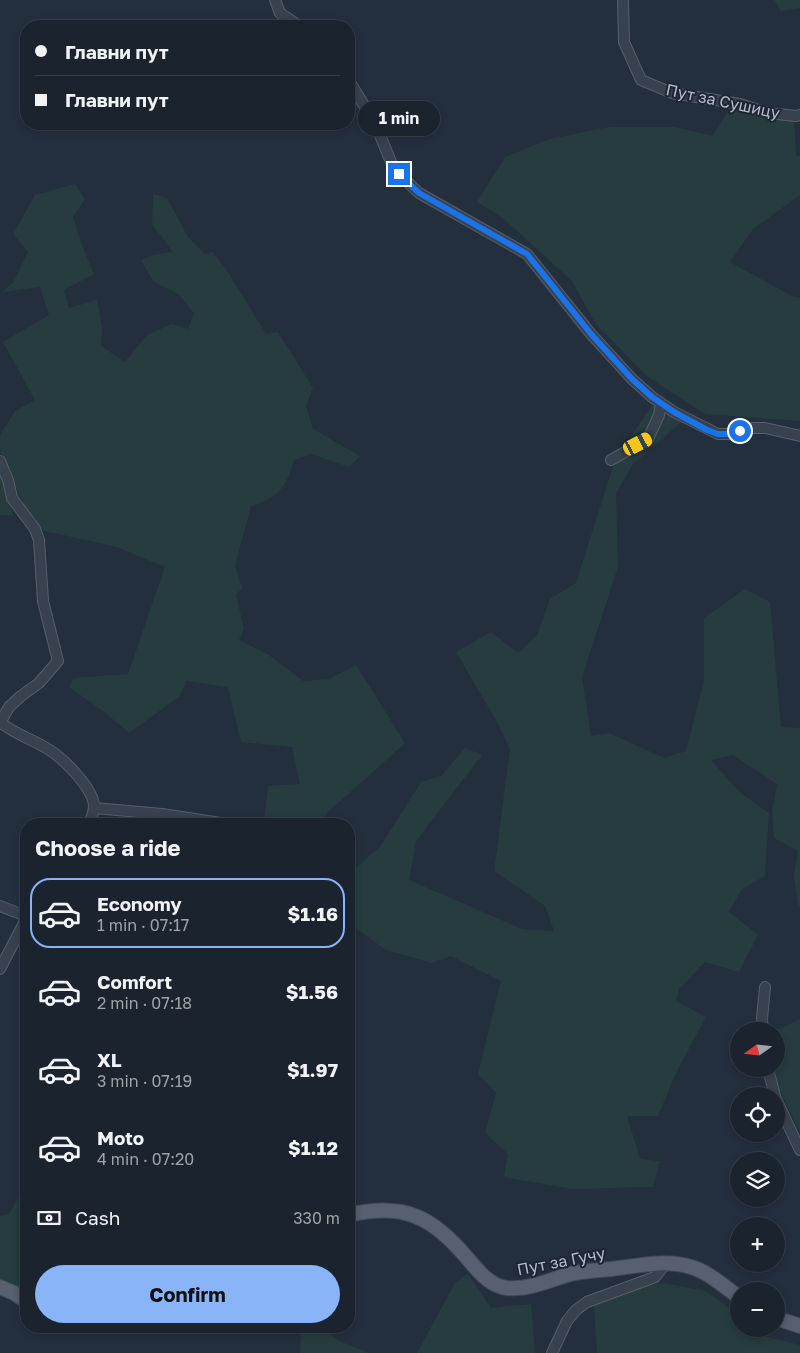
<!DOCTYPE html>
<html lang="en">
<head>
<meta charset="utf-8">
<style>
	:root { --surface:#1b232e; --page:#282f3a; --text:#f1f3f6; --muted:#a0a4aa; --line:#39404a; --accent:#8ab4f8 }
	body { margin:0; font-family:"Golos Text",sans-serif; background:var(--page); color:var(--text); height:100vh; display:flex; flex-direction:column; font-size:19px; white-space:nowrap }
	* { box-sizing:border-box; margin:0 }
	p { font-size:16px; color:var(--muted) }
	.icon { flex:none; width:28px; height:28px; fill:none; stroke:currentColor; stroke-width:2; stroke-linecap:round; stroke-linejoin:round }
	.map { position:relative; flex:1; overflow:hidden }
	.drawer { position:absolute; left:20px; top:818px; width:335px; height:515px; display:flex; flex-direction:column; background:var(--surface); border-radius:20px; box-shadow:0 2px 8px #0003,0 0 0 1px var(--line) }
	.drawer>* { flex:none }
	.hud { position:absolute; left:20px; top:20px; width:335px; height:110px; border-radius:20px; box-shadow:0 2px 8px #0003,0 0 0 1px var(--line); display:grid; align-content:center; height:110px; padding:0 15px; background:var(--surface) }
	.needle { width:32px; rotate:255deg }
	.tools { position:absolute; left:730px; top:1022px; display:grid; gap:10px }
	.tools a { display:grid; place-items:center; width:55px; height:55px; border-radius:50%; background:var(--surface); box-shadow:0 2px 8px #0003,0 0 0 1px var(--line); font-size:25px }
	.end { position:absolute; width:22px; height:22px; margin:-11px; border:6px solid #1a73e8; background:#fff; box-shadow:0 0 0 2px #fff }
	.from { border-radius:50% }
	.bubble { position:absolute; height:35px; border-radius:18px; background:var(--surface); box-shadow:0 2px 8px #0003,0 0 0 1px var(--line); font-size:16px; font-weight:700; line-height:35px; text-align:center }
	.car { position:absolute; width:15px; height:30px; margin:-15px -8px; border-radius:6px; box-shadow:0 0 4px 1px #0007; background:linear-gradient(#f5c518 24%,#345 0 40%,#f5c518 0 76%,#345 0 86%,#f5c518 0) }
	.hud b { display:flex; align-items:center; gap:18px; height:48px; font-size:19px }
	.hud b+b { border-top:1px solid var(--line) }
	.hud i { width:12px; height:12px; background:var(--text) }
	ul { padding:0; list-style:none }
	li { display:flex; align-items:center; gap:15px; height:70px; margin:0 10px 8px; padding:0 5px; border:2px solid transparent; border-radius:20px }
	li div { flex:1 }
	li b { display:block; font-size:19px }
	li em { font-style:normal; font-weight:700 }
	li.selected { border-color:var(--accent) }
	li>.icon { width:45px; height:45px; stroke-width:1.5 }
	h2 { padding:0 15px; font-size:22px; line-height:60px }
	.pay { display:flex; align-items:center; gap:12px; height:55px; padding:0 15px; font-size:19px }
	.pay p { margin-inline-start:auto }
	.primary-button { display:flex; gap:10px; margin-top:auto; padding:10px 15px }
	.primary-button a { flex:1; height:58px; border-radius:30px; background:var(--accent); color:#111; font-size:20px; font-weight:700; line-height:58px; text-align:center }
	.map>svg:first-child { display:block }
</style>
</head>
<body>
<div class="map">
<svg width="800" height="1353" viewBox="0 0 800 1353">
	<rect width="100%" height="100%" fill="#242f3e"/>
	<path fill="#263c3f" d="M774 0H800V8L781 11Z
		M734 100 794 118 796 156H800V195L753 229 730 262 792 296 800 298V421L705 414 648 377 596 324 572 281 503 218 477 202 505 157 550 139 609 127H674L713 136Z
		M75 184 85 199 73 217 83 248 94 274 64 290 69 308 97 300 102 327 101 346 125 362 147 335 172 324 188 329 194 313 179 295 153 281 141 260 153 255 173 252 152 224 153 194 167 198 188 237 205 254 213 252 228 272 266 334 278 332 313 388 306 406 313 429 360 456 349 467 311 454 294 460C287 486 278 499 251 506L235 566 242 588 236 595 244 628 239 640 269 655 303 681 329 679 356 665 405 743 327 813 324 824H264L268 786 300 784 292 747 241 742 228 687 186 681 180 696 129 733 103 711 69 687 73 678 128 674 165 567 117 547 36 529 10 475 0 450V435L15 411 35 400 3 342 49 315 40 287 2 292 13 283 28 252 13 234 35 195Z
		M652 405 684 420 633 464 616 493 618 567 582 677 591 736 609 733 664 758 686 751 704 681V618L745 589 770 602 781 727 800 728V906L798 904 794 875 798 851 774 838 772 811 777 784 733 755 711 760 738 791 769 813 765 876 742 889 729 912 758 935 739 972 705 962 679 989 676 1001 706 1017 676 1073 658 1116H627L640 1159 660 1161 653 1187 572 1189 504 1177 508 1154 485 1133 496 1093 478 1074 501 981 451 956 432 963 386 950 349 923V867L353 870 380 847 421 782 441 776 465 748 482 755 416 841 409 880 522 929 554 931 545 906 494 871 510 749 496 720 456 652 491 632 518 653 537 635 550 599 576 583 615 460Z
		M0 474 1 476 13 515H0Z
		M800 1019V1132L774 1080 772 1069H776L775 1031Z
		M19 1197 26 1198V1295L0 1281V1216L8 1215Z
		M468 1274 491 1308 531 1304 535 1353H417L455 1283Z
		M663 1283 706 1291 739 1315V1329H755L763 1336 800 1345V1353H597L593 1292Z
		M301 1326H316L342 1342 369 1353H300Z"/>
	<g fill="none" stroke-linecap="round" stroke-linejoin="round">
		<defs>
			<path id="minor" d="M275 0 280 13 299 26
				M623 0 624 42 641 80 672 93 740 104 768 113 796 116 800 115
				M349 81 375 123 391 162 399 174 419 193 527 254 591 334 632 379 652 397 674 412 718 434H729L753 428H765L800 436
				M611 460 648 439 659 415 661 403
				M0 461 8 480 12 498 35 529 39 540 43 601 58 661 39 683 21 696 9 707 0 723
				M0 722C14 734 32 739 48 749 63 758 92 787 94 805 94 813 92 817 88 824
				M94 808 162 814 227 824
				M0 906 26 916
				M0 969 26 919
				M763 1031 762 1019 765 987
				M768 1069 775 1096
				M776 1099 800 1150
				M552 1353 567 1321 576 1310 587 1302 655 1277 666 1263"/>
			<path id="major" d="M349 1215C404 1202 433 1217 468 1259 479 1272 490 1286 507 1288 529 1290 550 1280 570 1274 583 1271 598 1270 611 1269 637 1266 666 1259 691 1267 709 1272 724 1287 739 1297
				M0 1287 14 1293 26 1301
				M776 1318 800 1326"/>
		</defs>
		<use href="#minor" stroke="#565f6c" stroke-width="12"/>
		<use href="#major" stroke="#414a57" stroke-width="16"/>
		<use href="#minor" stroke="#38414e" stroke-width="10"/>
		<use href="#major" stroke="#56606e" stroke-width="14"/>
	</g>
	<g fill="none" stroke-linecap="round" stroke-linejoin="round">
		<path stroke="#1a73e8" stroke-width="6" d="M399 174 419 193 527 254 591 334 632 379 652 397 674 412 707 430 718 434H729L740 431"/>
	</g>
	<g text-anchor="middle" stroke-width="4" stroke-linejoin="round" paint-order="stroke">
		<g font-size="16" fill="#b4bcc9" stroke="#1d2633">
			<text transform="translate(723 101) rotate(12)" y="6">Пут за Сушицу</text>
			<text transform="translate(561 1261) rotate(-11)" y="6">Пут за Гучу</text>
		</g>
	</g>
</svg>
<div class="tools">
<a><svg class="needle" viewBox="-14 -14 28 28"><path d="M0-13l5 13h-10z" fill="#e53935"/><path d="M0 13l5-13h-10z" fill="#a0a4aa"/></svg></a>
<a><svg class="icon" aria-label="locate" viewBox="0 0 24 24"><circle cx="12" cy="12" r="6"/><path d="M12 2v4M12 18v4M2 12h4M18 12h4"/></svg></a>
<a><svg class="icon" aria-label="layers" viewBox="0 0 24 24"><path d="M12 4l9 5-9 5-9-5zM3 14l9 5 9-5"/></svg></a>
<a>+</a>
<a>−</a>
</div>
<i class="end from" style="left:740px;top:431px"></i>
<i class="end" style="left:399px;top:174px"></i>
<div class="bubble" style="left:358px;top:101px;width:82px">1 min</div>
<i class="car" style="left:638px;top:444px;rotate:63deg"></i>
<div class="hud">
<b><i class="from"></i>Главни пут</b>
<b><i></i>Главни пут</b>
</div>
<section class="drawer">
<h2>Choose a ride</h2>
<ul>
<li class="selected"><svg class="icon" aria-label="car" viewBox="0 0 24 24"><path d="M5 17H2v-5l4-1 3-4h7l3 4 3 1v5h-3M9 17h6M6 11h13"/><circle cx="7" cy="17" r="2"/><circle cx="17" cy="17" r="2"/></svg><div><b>Economy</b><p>1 min · 07:17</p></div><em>$1.16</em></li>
<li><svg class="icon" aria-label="car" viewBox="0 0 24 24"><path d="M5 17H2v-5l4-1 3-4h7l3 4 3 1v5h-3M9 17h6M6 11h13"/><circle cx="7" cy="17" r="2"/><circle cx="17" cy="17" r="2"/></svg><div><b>Comfort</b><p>2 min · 07:18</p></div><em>$1.56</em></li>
<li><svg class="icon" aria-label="car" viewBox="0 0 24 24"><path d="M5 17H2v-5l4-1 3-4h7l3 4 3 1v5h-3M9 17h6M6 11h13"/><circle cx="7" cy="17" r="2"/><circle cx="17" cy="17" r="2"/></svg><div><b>XL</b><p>3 min · 07:19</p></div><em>$1.97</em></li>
<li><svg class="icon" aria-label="car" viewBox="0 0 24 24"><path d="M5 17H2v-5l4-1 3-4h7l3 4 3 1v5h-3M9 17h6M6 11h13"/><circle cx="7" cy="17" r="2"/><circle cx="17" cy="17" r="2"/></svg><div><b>Moto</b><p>4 min · 07:20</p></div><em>$1.12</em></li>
</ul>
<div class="pay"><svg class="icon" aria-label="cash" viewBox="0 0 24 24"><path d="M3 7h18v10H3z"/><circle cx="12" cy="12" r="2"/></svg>Cash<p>330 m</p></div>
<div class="primary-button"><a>Confirm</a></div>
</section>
</div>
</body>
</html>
